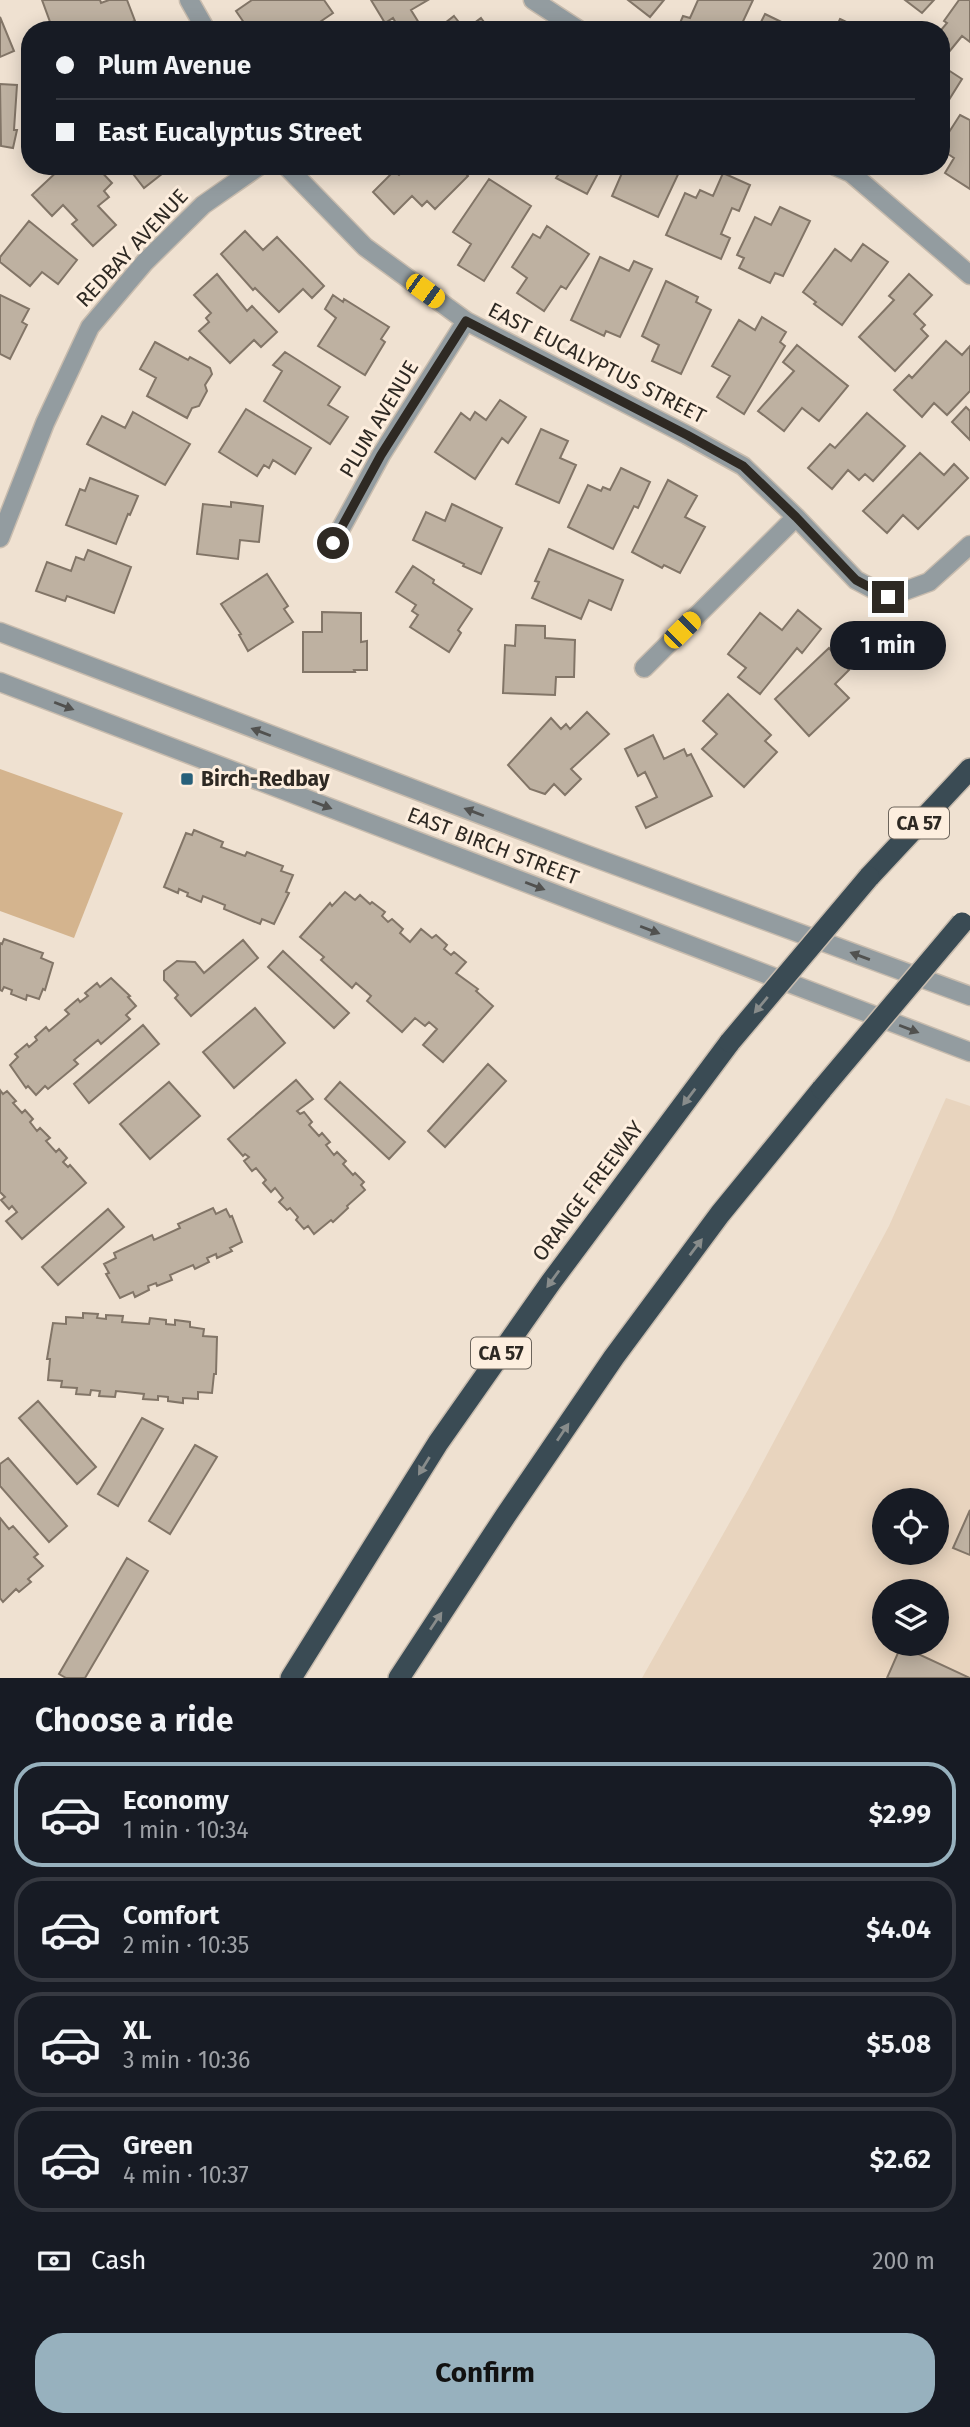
<!DOCTYPE html>
<html lang="en">
<head>
<meta charset="utf-8">
<style>
	:root { --surface:#171b24; --page:#242831; --text:#f1f3f6; --muted:#9ea1a6; --line:#363941; --accent:#97b1be }
	body { margin:0; font-family:"Fira Sans",sans-serif; background:var(--page); color:var(--text); height:100vh; display:flex; flex-direction:column; font-size:26px; white-space:nowrap }
	* { box-sizing:border-box; margin:0 }
	p { font-size:23px; color:var(--muted) }
	.icon { flex:none; width:38px; height:38px; fill:none; stroke:currentColor; stroke-width:2; stroke-linecap:round; stroke-linejoin:round }
	.map { position:relative; height:1678px; overflow:hidden }
	.sheet { display:flex; flex-direction:column; background:var(--surface); flex:1 }
	.sheet>* { flex:none }
	.banner { position:absolute; left:21px; top:21px; width:929px; height:154px; border-radius:28px; box-shadow:0 4px 18px #0003; display:grid; align-content:center; height:154px; padding:0 35px; background:var(--surface) }
	.buttons { position:absolute; left:872px; top:1488px; display:grid; gap:14px }
	.buttons a { display:grid; place-items:center; width:77px; height:77px; border-radius:50%; background:var(--surface); box-shadow:0 4px 18px #0003; font-size:35px }
	.end { position:absolute; width:32px; height:32px; margin:-16px; border:9px solid #2e2923; background:#fff; box-shadow:0 0 0 4px #fff }
	.from { border-radius:50% }
	.bubble { position:absolute; height:49px; border-radius:24px; background:var(--surface); box-shadow:0 4px 18px #0003; font-size:23px; font-weight:700; line-height:49px; text-align:center }
	.car { position:absolute; width:21px; height:42px; margin:-21px -10px; border-radius:9px; box-shadow:0 0 5px 2px #0007; background:linear-gradient(#f5c518 24%,#345 0 40%,#f5c518 0 76%,#345 0 86%,#f5c518 0) }
	.banner b { display:flex; align-items:center; gap:24px; height:66px; font-size:26px }
	.banner b+b { border-top:2px solid var(--line) }
	.banner i { width:18px; height:18px; background:var(--text) }
	ul { padding:0; list-style:none }
	li { display:flex; align-items:center; gap:21px; height:105px; margin:0 14px 10px; padding:0 21px; border:4px solid var(--line); border-radius:28px }
	li div { flex:1 }
	li b { display:block; font-size:26px }
	li em { font-style:normal; font-weight:700 }
	li.selected { border-color:var(--accent) }
	li>.icon { width:63px; height:63px; stroke-width:1.5 }
	h2 { padding:0 35px; font-size:32px; line-height:84px }
	.pay { display:flex; align-items:center; gap:18px; height:77px; padding:0 35px; font-size:26px }
	.pay p { margin-inline-start:auto }
	.action { display:flex; gap:14px; margin-top:auto; padding:14px 35px }
	.action a { flex:1; height:80px; border-radius:28px; background:var(--accent); color:#111; font-size:28px; font-weight:700; line-height:80px; text-align:center }
	.map>svg:first-child { display:block }
</style>
</head>
<body>
<div class="map">
<svg width="970" height="1678" viewBox="0 0 970 1678">
	<rect width="100%" height="100%" fill="#efe1d1"/>
	<path fill="#e8d4be" fill-rule="evenodd" d="M946 1098 970 1106V1678H642L748 1490 889 1226ZM884 1500H936V1552H884ZM884 1591H936V1643H884Z"/>
	<path fill="#d4b48e" d="M0 769 123 813 74 938 0 911Z"/>
	<path fill="#beb1a1" stroke="#827567" stroke-width="2" d="M42 0H100L101 3 109 0H127L135 21 110 30H106L105 27 98 30H53Z
		M252 0H324L333 13 308 30H279L274 23 264 30H249L236 11Z
		M371 0H428L411 10 419 23 408 30H400L393 18 385 23Z
		M628 0H664L650 17Z
		M698 0H753L739 30H677L683 16 690 18Z
		M905 0H934L922 13Z
		M959 0H970V42L962 36 949 52 942 45 941 30 947 23 944 21Z
		M765 14 798 30H757Z
		M454 16 465 30H436Z
		M0 17 14 51 0 57Z
		M481 18 490 30H465Z
		M840 19 863 30H835Z
		M942 66 962 79 942 111Z
		M0 84 17 85 14 130H17L13 148 1 146Z
		M960 115 970 120V189L945 173 954 158 942 150V143Z
		M63 166H96L112 183 104 191 109 197 98 206 116 225 93 246 72 224 77 220 63 205 52 216 32 195Z
		M127 166H172L144 188Z
		M408 166H459L468 176 435 209 427 201 422 206 412 196 394 214 373 192 394 171 399 175Z
		M602 166 587 194 556 178 558 175 543 167Z
		M625 166H682L658 217 612 196Z
		M723 173 750 185 739 211 732 208 721 234 730 238 721 259 666 235 685 193 696 198 700 190 713 196Z
		M489 179 531 206 484 281 458 265 471 244 453 232Z
		M780 207 810 221 783 276 775 273 770 283 739 268 744 258 737 255 755 217 771 225Z
		M29 221 77 260 58 284 42 272 30 286 0 262V257Z
		M547 226 589 254 566 289 561 286 544 311 517 293 527 278 512 267 533 234 540 238Z
		M245 231 263 250 277 237 324 286 312 298 303 289 279 312 255 288 253 290 221 254Z
		M863 244 888 262 842 325 814 304 816 302 803 292 835 249 851 261Z
		M600 257 629 271 634 261 652 269 620 337 606 331 604 336 571 320Z
		M217 274 247 311 252 306 277 332 261 347 254 340 230 363 199 331 209 322 206 318 211 313 194 295Z
		M909 274 932 295 914 314 925 325 921 329 928 336 895 371 859 337 894 300 889 296Z
		M666 281 698 297 696 302 711 310 681 374 652 361 659 345 642 336Z
		M0 295 29 309 22 322 27 325 10 359 0 354Z
		M333 295 343 302 344 299 389 327 381 339 385 342 365 375 318 346 336 318 325 309Z
		M762 317 786 332 780 342 785 346 744 414 717 397 730 376 712 366 739 320 755 330Z
		M946 341 962 355 970 346V391L947 415 934 403 922 417 894 390 909 375 912 378Z
		M155 342 188 360 190 357 210 368 212 374 205 385 207 391 199 406 192 408 187 418 147 396 156 378 140 369Z
		M797 345 848 386 819 421 802 408 784 431 758 411 794 371 783 362Z
		M285 352 340 387 328 405 348 417 330 444 264 401 282 371 273 365Z
		M500 400 526 417 508 443 502 438 475 479 435 452 461 413 470 420 475 412 486 420Z
		M966 407 970 411V440L952 422Z
		M246 409 311 448 295 474 273 460 269 468 264 465 257 476 219 452Z
		M133 412 190 444 165 485 87 444 102 416 125 428Z
		M867 413 905 446 873 481 865 474 859 480 848 470 832 489 808 468 830 444 835 448Z
		M541 429 568 441 560 458 576 465 559 503 516 484Z
		M920 453 944 475 954 464 968 478 918 529 903 515 887 533 863 511Z
		M621 468 650 482 638 508 634 506 613 549 568 527 588 485 601 491 603 487 610 490Z
		M90 478 138 496 130 515 128 514 116 544 66 525 80 489 85 491Z
		M668 480 697 496 685 517 705 527 680 573 664 565 662 568 632 552Z
		M231 502 263 506 259 542 240 540 238 559 197 554 203 504 231 507Z
		M452 504 502 528 481 574 463 566 464 564 413 540 426 512 445 521Z
		M549 549 623 580 611 610 589 600 581 619 532 598 539 582 535 581Z
		M88 550 131 567 114 613 67 596 65 601 36 591 47 562 71 571 76 557 84 560Z
		M413 566 434 580 433 583 472 609 458 630 461 633 449 652 410 627 418 615 412 611 416 605 396 592Z
		M267 574 288 606 284 609 293 622 248 651 239 635 241 634 221 604Z
		M798 610 821 629 802 653 797 648 760 694 738 677 746 668 728 654 760 613 782 630Z
		M322 612 361 613V642L367 641V670H354L355 672H303V632H322Z
		M516 625 545 626V638L575 640 574 677H556L555 695 503 693 505 645 515 646Z
		M829 648 849 670 835 684 849 698 809 736 775 699Z
		M728 694 771 735 765 741 777 752 744 787 702 749 717 734 703 721Z
		M587 712 609 734 571 769 581 779 565 795 554 784 545 794 530 789 508 765 551 718 561 729 566 724 570 729Z
		M653 735 664 759 684 749 687 756 691 754 712 796 646 828 636 807 657 797 645 772 638 776 625 749Z
		M194 830 223 842 221 847 245 856 247 852 283 866 281 871 293 875 286 892 289 893 274 924 262 919 260 924 224 909 225 905 203 896 201 902 187 896 188 893 179 889 178 893 164 887 186 833 192 835Z
		M345 892 355 900 360 895 370 904 372 902 385 912 382 916 388 922 392 919 403 929 400 933 410 942 421 929 432 938 436 935 447 945 444 949 451 955 454 952 466 962 456 973 478 989 476 991 493 1006 443 1062 423 1045 437 1029 429 1022 425 1026 415 1018 402 1032 367 1001 371 996 356 983 352 988 321 960 324 957 300 937 330 903 332 906Z
		M4 939 43 953 41 958 53 963 45 990 43 989 39 999 27 995 26 1000 11 994 12 990 4 987 2 991 0 990V943L2 944Z
		M243 940 258 958 191 1016 175 998 178 995 164 980V971L177 961 195 962 204 973Z
		M283 951 349 1013 334 1028 268 967Z
		M111 978 130 996 128 997 136 1006 126 1015 130 1019 101 1044 98 1040 74 1060 78 1064 48 1089 45 1086 36 1095 28 1086 26 1088 10 1065 18 1057 15 1054 27 1044 29 1047 37 1040 35 1037 46 1027 49 1031 69 1014 65 1010 78 999 80 1002 88 996 85 993 97 983 100 987Z
		M255 1008 285 1043 234 1088 203 1052Z
		M143 1025 159 1044 89 1103 74 1084Z
		M488 1064 506 1081 445 1147 428 1131Z
		M296 1080 313 1099 297 1111 300 1114 304 1112 312 1122 309 1125 319 1136 322 1133 330 1142 326 1145 334 1155 337 1152 346 1161 343 1164 353 1175 355 1173 364 1182 361 1185 365 1190 347 1206 348 1208 333 1222 331 1220 314 1234 308 1226 304 1229 296 1220 298 1217 290 1208 287 1210 279 1202 283 1198 275 1188 271 1192 263 1183 266 1180 256 1168 252 1171 244 1161 249 1157 245 1154 243 1156 228 1139Z
		M169 1082 200 1116 150 1159 120 1124Z
		M340 1082 405 1142 389 1159 325 1099Z
		M0 1090 3 1094 7 1091 16 1101 13 1103 22 1113 25 1110 33 1119 30 1122 37 1131 40 1128 50 1138 46 1141 56 1152 59 1149 67 1158 63 1162 68 1167 70 1165 86 1183 22 1239 6 1221 17 1212 12 1206 9 1209 1 1200 5 1197 0 1192Z
		M213 1208 216 1214 226 1209 230 1217 232 1216 242 1242 230 1248 232 1251 217 1258 216 1254 207 1258 209 1262 195 1269 193 1265 170 1275 172 1280 157 1286 156 1283 148 1286 149 1290 135 1297 133 1292 120 1298 106 1274 109 1273 104 1264 116 1258 114 1253 152 1235 154 1240 180 1228 178 1224Z
		M108 1209 124 1227 58 1285 42 1267Z
		M83 1313 98 1314 97 1318 106 1319V1315L123 1316 122 1322 149 1324 150 1318 166 1320V1324L175 1325V1320L190 1322V1327L204 1329 203 1336 217 1337 216 1374H214L212 1393 198 1392V1399L183 1398V1403L168 1401V1397L158 1396V1400L143 1399 144 1394 116 1391 115 1397 99 1396 100 1391 91 1390 90 1395 76 1394 77 1388 61 1387 62 1381 48 1380 50 1359H47L53 1323 66 1324V1317L83 1318Z
		M38 1401 96 1467 77 1484 19 1418Z
		M142 1418 163 1429 118 1506 98 1494Z
		M195 1445 217 1457 170 1534 149 1521Z
		M8 1458 67 1526 49 1542 0 1486V1464Z
		M970 1510V1555L953 1548Z
		M0 1518 9 1529 13 1526 38 1554 34 1557 43 1566 28 1579 31 1582 19 1592 16 1589 3 1602 0 1598Z
		M127 1558 148 1571 85 1678H66L59 1674Z
		M901 1646 970 1678H887Z"/>
	<g fill="none" stroke-linecap="round" stroke-linejoin="round">
		<defs>
			<path id="minor" d="M189 0 206 30
				M533 0 579 30
				M286 166 365 247 466 321 687 435 743 466 796 517 856 580 888 597 929 582 970 545
				M835 166 851 173 970 275
				M0 538 45 423 90 327 145 262 203 205 259 166
				M333 543 381 455 466 321
				M0 632 582 853 970 996
				M644 668 796 517
				M0 682 970 1052"/>
			<path id="highway" d="M869 877 970 769
				M291 1678 438 1443 551 1282 730 1042
				M399 1678 506 1515 614 1357 720 1214 822 1089"/>
		</defs>
		<use href="#minor" stroke="#c8bcae" stroke-width="21"/>
		<use href="#highway" stroke="#c8bcae" stroke-width="24"/>
		<use href="#minor" stroke="#939ca0" stroke-width="18"/>
		<use href="#highway" stroke="#3a4b54" stroke-width="21"/>
		<defs>
			<path id="highway-bridge" d="M730 1042 869 877
				M822 1089 962 923"/>
		</defs>
		<use href="#highway-bridge" stroke="#c8bcae" stroke-width="24" stroke-linecap="butt"/>
		<use href="#highway-bridge" stroke="#3a4b54" stroke-width="21"/>
	</g>
	<defs><path id="oneway-solid" d="M-6-.8H1V-3.2L6.5 0L1 3.2V.8H-6Z" transform="scale(1.75)"/></defs>
	<g fill="#51514f">
		<use href="#oneway-solid" transform="translate(64 706) rotate(21)"/>
		<use href="#oneway-solid" transform="translate(261 732) rotate(-159)"/>
		<use href="#oneway-solid" transform="translate(322 805) rotate(21)"/>
		<use href="#oneway-solid" transform="translate(474 812) rotate(-159)"/>
		<use href="#oneway-solid" transform="translate(535 886) rotate(21)"/>
		<use href="#oneway-solid" transform="translate(650 930) rotate(21)"/>
		<use href="#oneway-solid" transform="translate(860 956) rotate(-160)"/>
		<use href="#oneway-solid" transform="translate(909 1029) rotate(21)"/>
	</g>
	<g fill="#888c8b">
		<use href="#oneway-solid" transform="translate(761 1005) rotate(130)"/>
		<use href="#oneway-solid" transform="translate(689 1097) rotate(127)"/>
		<use href="#oneway-solid" transform="translate(696 1247) rotate(-53)"/>
		<use href="#oneway-solid" transform="translate(553 1279) rotate(126)"/>
		<use href="#oneway-solid" transform="translate(563 1432) rotate(-56)"/>
		<use href="#oneway-solid" transform="translate(424 1466) rotate(122)"/>
		<use href="#oneway-solid" transform="translate(436 1621) rotate(-56)"/>
	</g>
	<g fill="none" stroke-linecap="round" stroke-linejoin="round">
		<path stroke="#2e2923" stroke-width="9" d="M333 543 381 455 466 321 687 435 743 466 796 517 856 580 888 597"/>
	</g>
	<rect fill="#28607a" stroke="#fdeede" stroke-width="2.5" x="180" y="772" width="14" height="14" rx="3.5"/>
	<g text-anchor="middle" stroke-width="6" stroke-linejoin="round" paint-order="stroke">
		<g fill="#fdeede" stroke="#6c645b" stroke-width="2">
			<rect x="889" y="807.5" width="60" height="31" rx="5"/>
			<rect x="471" y="1337.5" width="60" height="31" rx="5"/>
		</g>
		<g font-size="19" font-weight="bold" fill="#2e2923">
			<text x="919" y="830">CA 57</text>
			<text x="501" y="1360">CA 57</text>
		</g>
		<g font-size="21" fill="#2e2923" stroke="#fdeede">
			<text transform="translate(132 248) rotate(-47)" y="7">REDBAY AVENUE</text>
			<text transform="translate(597 363) rotate(27)" y="7">EAST EUCALYPTUS STREET</text>
			<text transform="translate(379 419) rotate(-59)" y="7">PLUM AVENUE</text>
			<text transform="translate(493 846) rotate(21)" y="7">EAST BIRCH STREET</text>
			<text transform="translate(588 1191) rotate(-53)" y="7">ORANGE FREEWAY</text>
		</g>
		<g font-size="21" font-weight="bold" fill="#2e2923" stroke="#fdeede" text-anchor="start">
			<text x="201" y="786">Birch-Redbay</text>
		</g>
	</g>
</svg>
<div class="buttons">
<a><svg class="icon" aria-label="locate" viewBox="0 0 24 24"><circle cx="12" cy="12" r="6"/><path d="M12 2v4M12 18v4M2 12h4M18 12h4"/></svg></a>
<a><svg class="icon" aria-label="layers" viewBox="0 0 24 24"><path d="M12 4l9 5-9 5-9-5zM3 14l9 5 9-5"/></svg></a>
</div>
<i class="end from" style="left:333px;top:543px"></i>
<i class="end" style="left:888px;top:597px"></i>
<div class="bubble" style="left:830px;top:621px;width:116px">1 min</div>
<i class="car" style="left:425px;top:291px;rotate:126deg"></i>
<i class="car" style="left:682px;top:630px;rotate:45deg"></i>
<div class="banner">
<b><i class="from"></i>Plum Avenue</b>
<b><i></i>East Eucalyptus Street</b>
</div>
</div>
<section class="sheet">
<h2>Choose a ride</h2>
<ul>
<li class="selected"><svg class="icon" aria-label="car" viewBox="0 0 24 24"><path d="M5 17H2v-5l4-1 3-4h7l3 4 3 1v5h-3M9 17h6M6 11h13"/><circle cx="7" cy="17" r="2"/><circle cx="17" cy="17" r="2"/></svg><div><b>Economy</b><p>1 min · 10:34</p></div><em>$2.99</em></li>
<li><svg class="icon" aria-label="car" viewBox="0 0 24 24"><path d="M5 17H2v-5l4-1 3-4h7l3 4 3 1v5h-3M9 17h6M6 11h13"/><circle cx="7" cy="17" r="2"/><circle cx="17" cy="17" r="2"/></svg><div><b>Comfort</b><p>2 min · 10:35</p></div><em>$4.04</em></li>
<li><svg class="icon" aria-label="car" viewBox="0 0 24 24"><path d="M5 17H2v-5l4-1 3-4h7l3 4 3 1v5h-3M9 17h6M6 11h13"/><circle cx="7" cy="17" r="2"/><circle cx="17" cy="17" r="2"/></svg><div><b>XL</b><p>3 min · 10:36</p></div><em>$5.08</em></li>
<li><svg class="icon" aria-label="car" viewBox="0 0 24 24"><path d="M5 17H2v-5l4-1 3-4h7l3 4 3 1v5h-3M9 17h6M6 11h13"/><circle cx="7" cy="17" r="2"/><circle cx="17" cy="17" r="2"/></svg><div><b>Green</b><p>4 min · 10:37</p></div><em>$2.62</em></li>
</ul>
<div class="pay"><svg class="icon" aria-label="cash" viewBox="0 0 24 24"><path d="M3 7h18v10H3z"/><circle cx="12" cy="12" r="2"/></svg>Cash<p>200 m</p></div>
<div class="action"><a>Confirm</a></div>
</section>
</body>
</html>
